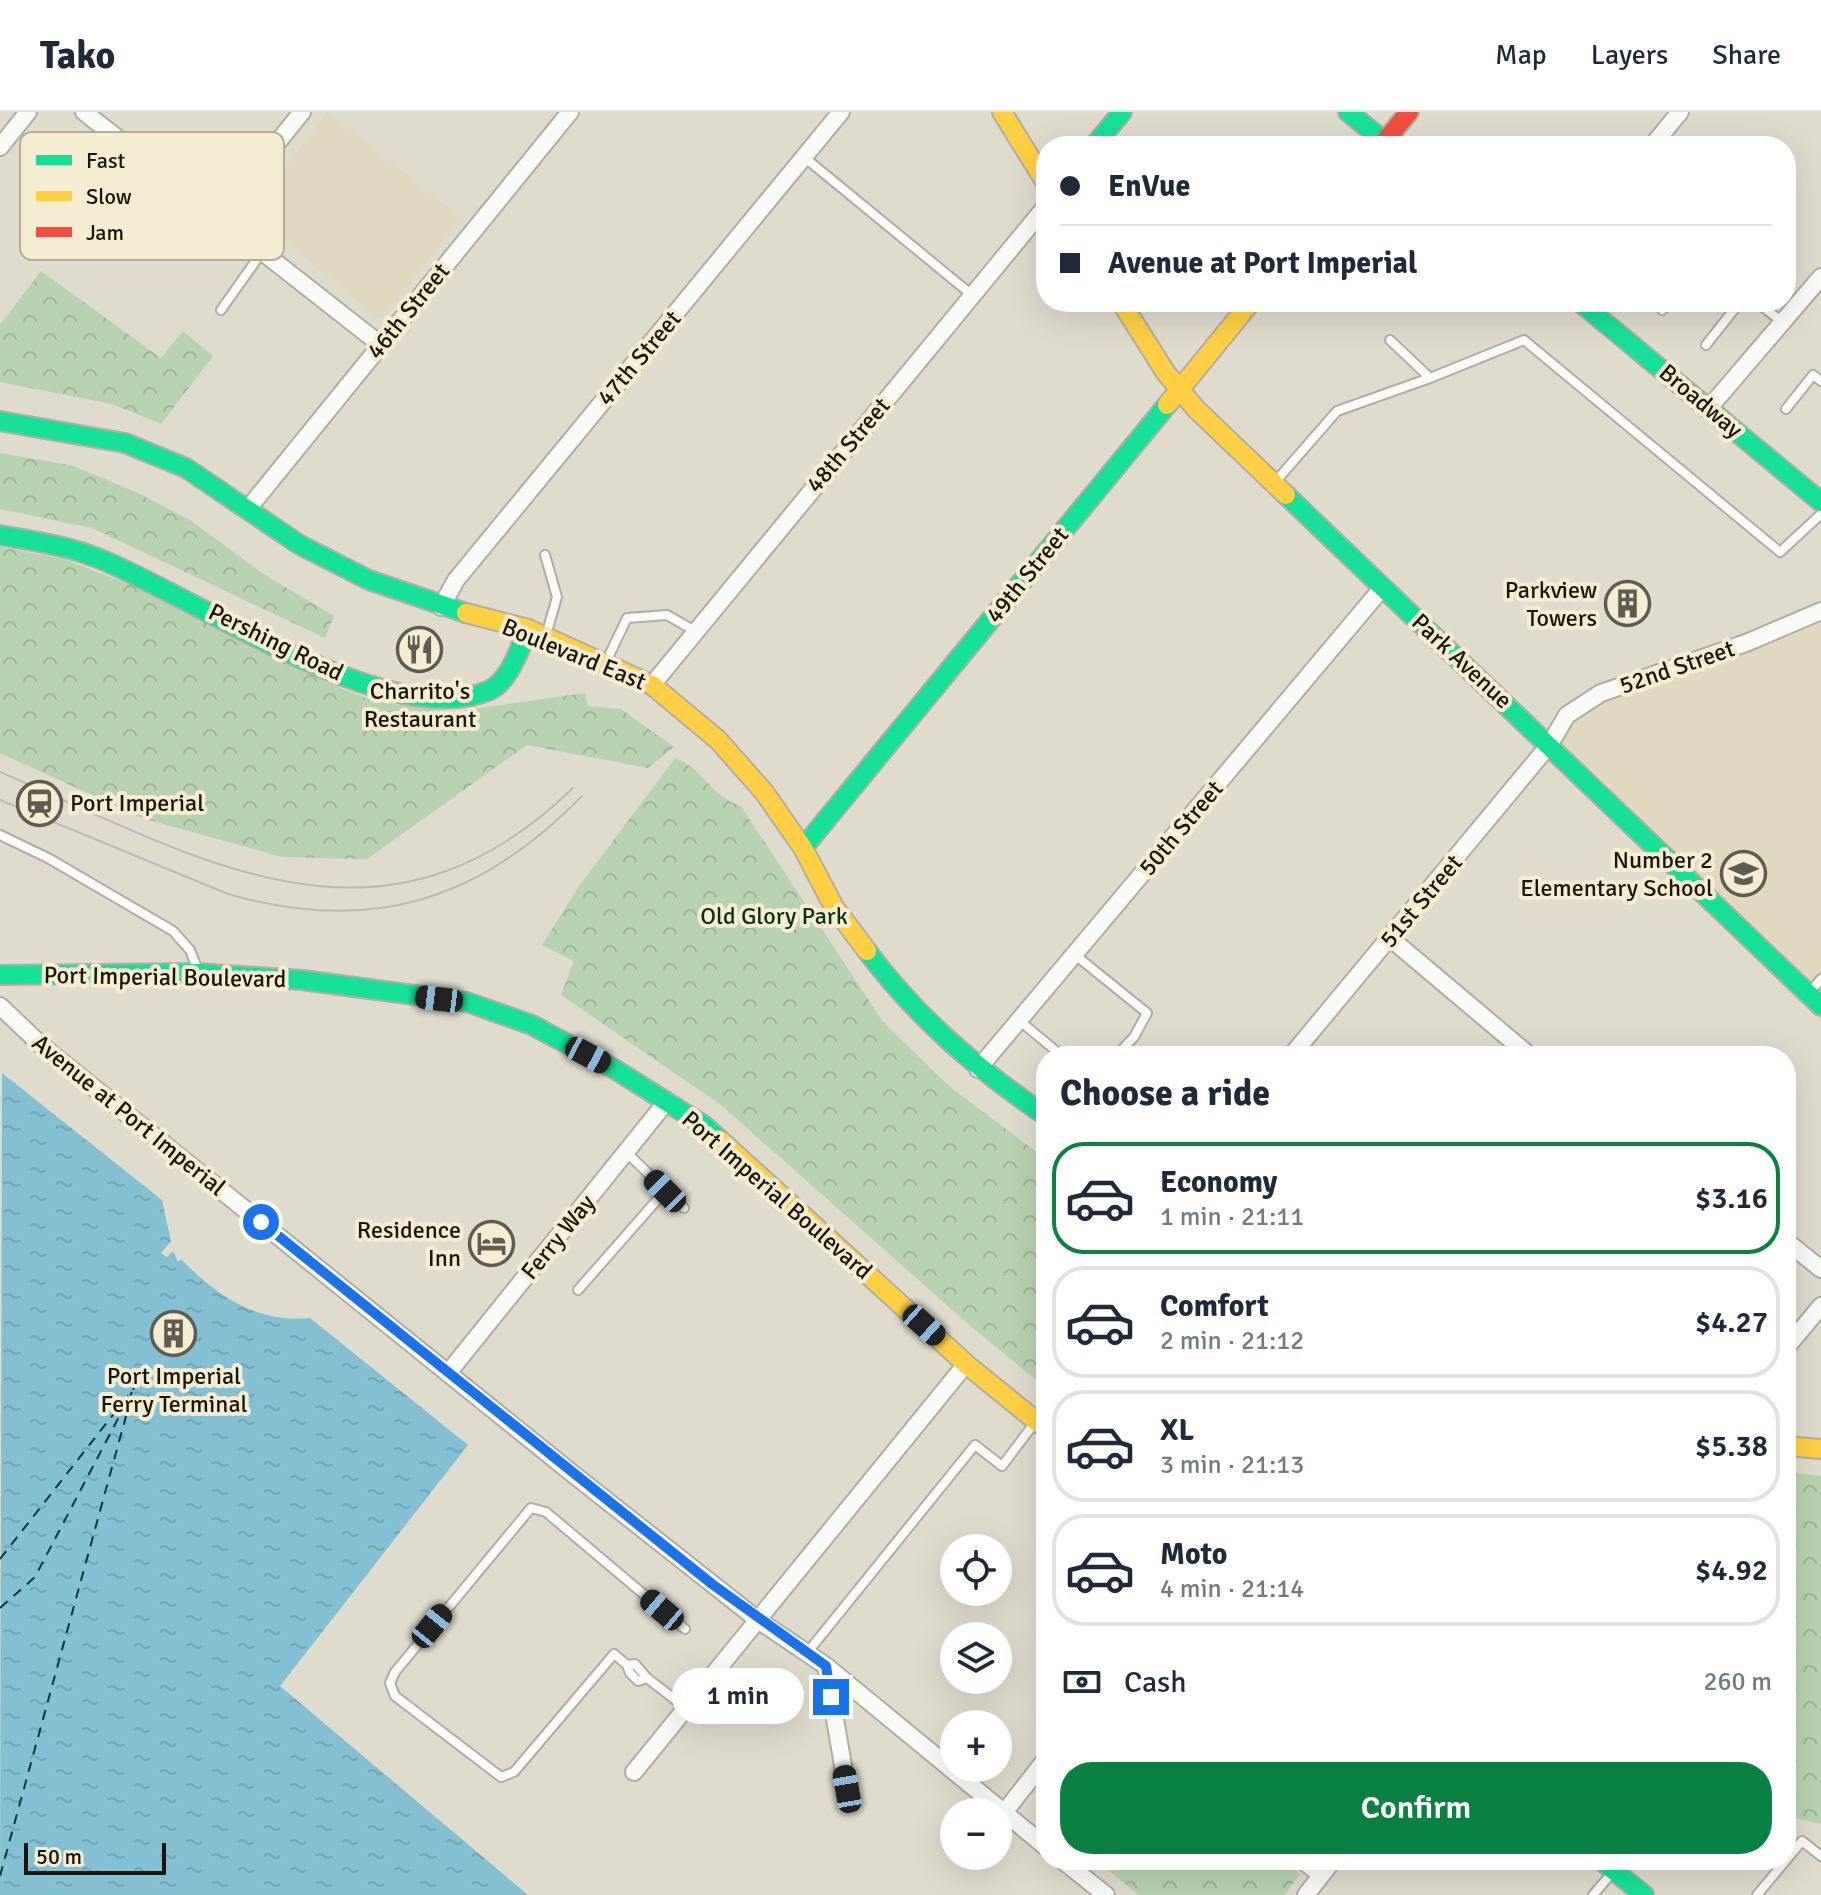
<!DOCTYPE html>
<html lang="en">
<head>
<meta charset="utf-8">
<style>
	:root { --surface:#fff; --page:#f6f6f7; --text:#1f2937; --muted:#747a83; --line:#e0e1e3; --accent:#0b8043 }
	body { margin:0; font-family:Signika,sans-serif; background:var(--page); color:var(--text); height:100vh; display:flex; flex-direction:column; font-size:30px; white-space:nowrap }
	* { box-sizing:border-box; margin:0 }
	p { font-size:26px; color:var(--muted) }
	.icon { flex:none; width:44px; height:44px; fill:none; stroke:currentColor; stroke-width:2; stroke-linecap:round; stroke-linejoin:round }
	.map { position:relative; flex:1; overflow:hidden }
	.drawer { position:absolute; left:1036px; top:934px; width:760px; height:824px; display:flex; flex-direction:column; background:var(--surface); border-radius:32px; box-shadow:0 8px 32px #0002 }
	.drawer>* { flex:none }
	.top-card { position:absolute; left:1036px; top:24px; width:760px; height:176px; border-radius:32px; box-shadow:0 8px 32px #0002; display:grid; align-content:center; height:176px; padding:0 24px; background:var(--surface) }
	.fabs { position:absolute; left:940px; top:1422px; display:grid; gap:16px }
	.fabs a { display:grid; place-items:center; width:72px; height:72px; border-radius:50%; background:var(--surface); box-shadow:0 8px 32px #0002; font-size:40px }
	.scale { position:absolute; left:24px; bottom:20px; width:142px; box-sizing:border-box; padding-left:8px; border:4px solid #19160d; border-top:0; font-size:22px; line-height:28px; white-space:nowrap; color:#19160d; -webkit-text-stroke:6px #f5ecd1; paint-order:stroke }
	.end { position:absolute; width:36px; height:36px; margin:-18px; border:10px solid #1a73e8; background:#fff; box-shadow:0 0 0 4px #fff }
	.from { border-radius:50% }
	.bubble { position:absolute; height:56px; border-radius:28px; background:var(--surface); box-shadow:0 8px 32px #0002; font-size:26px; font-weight:600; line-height:56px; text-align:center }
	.car { position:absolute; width:24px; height:48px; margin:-24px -12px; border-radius:10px; box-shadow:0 0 6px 2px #0007; background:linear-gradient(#222 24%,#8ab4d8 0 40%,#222 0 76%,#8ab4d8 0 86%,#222 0) }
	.top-card b { display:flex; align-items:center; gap:28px; height:76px; font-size:30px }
	.top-card b+b { border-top:2px solid var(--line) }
	.top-card i { width:20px; height:20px; background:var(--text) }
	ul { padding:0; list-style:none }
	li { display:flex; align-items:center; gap:24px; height:112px; margin:0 16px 12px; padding:0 8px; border:4px solid var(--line); border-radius:32px }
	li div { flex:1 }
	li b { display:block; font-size:30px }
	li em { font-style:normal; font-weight:600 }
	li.selected { border-color:var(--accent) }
	li>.icon { width:72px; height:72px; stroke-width:1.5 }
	h2 { padding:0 24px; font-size:36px; line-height:96px }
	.pay { display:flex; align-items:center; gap:20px; height:88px; padding:0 24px; font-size:30px }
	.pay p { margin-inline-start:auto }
	.cta { display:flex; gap:16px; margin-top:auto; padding:16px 24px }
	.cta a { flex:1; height:92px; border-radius:32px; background:var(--accent); color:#fff; font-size:32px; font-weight:600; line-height:92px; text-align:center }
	header { display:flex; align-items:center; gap:48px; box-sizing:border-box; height:112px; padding:0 40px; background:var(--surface); border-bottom:2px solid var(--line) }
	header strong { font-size:38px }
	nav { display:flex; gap:44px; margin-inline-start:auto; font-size:28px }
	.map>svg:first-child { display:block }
</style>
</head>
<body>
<header>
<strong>Tako</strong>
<nav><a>Map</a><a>Layers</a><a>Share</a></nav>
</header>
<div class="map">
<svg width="1821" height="1783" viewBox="0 0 1821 1783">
	<defs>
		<pattern id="forest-crowns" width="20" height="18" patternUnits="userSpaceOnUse" patternTransform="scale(2)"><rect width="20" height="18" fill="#b7d2b0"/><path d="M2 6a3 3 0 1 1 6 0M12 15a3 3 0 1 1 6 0" fill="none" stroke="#9db496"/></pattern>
		<pattern id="water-ripples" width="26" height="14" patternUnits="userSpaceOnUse" patternTransform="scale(2)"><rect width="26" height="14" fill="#83c0d3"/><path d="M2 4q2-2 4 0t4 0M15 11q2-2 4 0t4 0" fill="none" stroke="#71a4b4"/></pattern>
	</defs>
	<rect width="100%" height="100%" fill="#dfdbcd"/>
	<path fill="#e0d9c0" d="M328 0 461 106 381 208 250 101Z
		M1821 501V911L1540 639 1601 583Z"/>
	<path fill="url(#forest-crowns)" d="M41 159 161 246 183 219 213 244 161 312 112 292 0 270V213Z
		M0 341 74 354 138 381 190 408 262 461 334 504 325 526 92 416 0 397Z
		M0 435 64 447 133 474 345 578 378 590 452 600 585 581 588 594 621 597 674 635 648 656 527 633 367 747 282 745 142 706 0 641Z
		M675 646C703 656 711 685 741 694L883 910 950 975 1046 1047V1276L968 1212 721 993 561 883 574 849 542 833 579 774Z
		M1786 1360 1821 1364V1712L1786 1704Z
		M1095 1748H1282L1300 1762 1284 1783H1139Z"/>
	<path fill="url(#water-ripples)" d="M2 961 162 1088 171 1129 161 1141 167 1145 173 1139 178 1150 181 1147C217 1184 256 1211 310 1206L468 1333 280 1574 528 1783H0Z"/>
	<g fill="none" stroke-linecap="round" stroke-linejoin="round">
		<path stroke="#0a3442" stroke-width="2" stroke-dasharray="10 8" stroke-linecap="butt" d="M0 1447 134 1276
			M0 1496 35 1465 132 1280
			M0 1764 134 1275"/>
		<defs>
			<path id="lane" d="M804 45 972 183
				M1757 190 1782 210
				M221 198 262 140
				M1662 198 1669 190
				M1390 228 1430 266 1524 228 1780 440 1821 402
				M1706 233 1740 190
				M1786 297 1813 263 1821 269
				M1276 369 1337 299 1430 266
				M545 443 557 485 547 520
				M606 550 627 506 667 503 695 519
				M0 723 48 746 173 819 190 838 197 856
				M1074 842 1147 901 1134 925 1116 944
				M1809 881 1821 867
				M1020 909 1062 944
				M626 1040 684 1096
				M578 1178 665 1079
				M807 1541 975 1333 1002 1354 1033 1313
				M627 1553 614 1542 514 1660 501 1665 395 1584 390 1571 395 1560 531 1396 546 1400 685 1517
				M647 1566 638 1569 630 1561 627 1553 635 1552 647 1566 686 1596
				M1593 1783 1611 1762
				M1757 1783 1802 1729 1821 1744"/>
			<path id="street" d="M84 0 381 233
				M1652 34 1680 0
				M0 35 28 0
				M219 103 302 0
				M1709 296 1821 165
				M247 398 570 0
				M441 495 456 468 841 0
				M652 573 1046 94
				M1390 826 1530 944
				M0 894 41 933 573 1362 758 1508 826 1554 1046 1735
				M1291 944 1550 632 1567 603 1601 581 1746 531 1821 499
				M978 957 1383 475
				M1786 1129 1821 1157
				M1786 1236 1821 1194
				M448 1261 667 989
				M826 1554 847 1677
				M634 1660 966 1252
				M1003 1702 1046 1647
				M1062 1748 1106 1783
				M1302 1748 1321 1763
				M1306 1783 1333 1748"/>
			<path id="fast" d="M1348 0 1390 34
				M1094 34 1122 0
				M1580 190 1821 390
				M0 309 125 331 186 356 300 433 369 468 466 501
				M1286 383 1821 894
				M0 423C32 429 64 433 95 445 190 481 390 623 490 578 510 568 520 536 528 517
				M803 736 1167 293
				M867 839C918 907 976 956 1046 1004
				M0 863 198 861 302 868 467 890 532 913 616 958 705 1014 720 1028
				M1601 1748 1644 1783"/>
			<path id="slow" d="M1002 0 1046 71
				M1121 190 1166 261 1196 297 1286 383
				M1167 293 1251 190
				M466 501 528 517 652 573 718 628 764 680 803 736 834 795 867 839
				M720 1028 966 1252 1046 1317
				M1786 1334 1821 1337"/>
			<path id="jam" d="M1381 34 1409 0"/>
		</defs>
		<use href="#lane" stroke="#b1ada2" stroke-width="12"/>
		<use href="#street" stroke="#b1ada2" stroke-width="20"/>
		<use href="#fast" stroke="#b1ada2" stroke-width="22"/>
		<use href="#slow" stroke="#b1ada2" stroke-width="22"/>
		<use href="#jam" stroke="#b1ada2" stroke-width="22"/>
		<use href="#lane" stroke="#fafaf8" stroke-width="8"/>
		<use href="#street" stroke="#fafaf8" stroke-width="16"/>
		<use href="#fast" stroke="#16e098" stroke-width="18"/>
		<use href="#slow" stroke="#ffcf43" stroke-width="18"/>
		<use href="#jam" stroke="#f24e42" stroke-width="18"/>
		<path stroke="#bab9b5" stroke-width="2" d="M0 660C203 748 382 861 573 676
			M0 688 228 782C370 823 480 789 582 684"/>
	</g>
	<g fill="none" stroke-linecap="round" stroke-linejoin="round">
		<path stroke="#1a73e8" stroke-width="10" d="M261 1110 712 1472 826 1554 831 1585"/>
	</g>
	<defs>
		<symbol id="building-ring" viewBox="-11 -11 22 22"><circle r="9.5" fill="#f5ecd1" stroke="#5e5b50" stroke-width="1.5"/><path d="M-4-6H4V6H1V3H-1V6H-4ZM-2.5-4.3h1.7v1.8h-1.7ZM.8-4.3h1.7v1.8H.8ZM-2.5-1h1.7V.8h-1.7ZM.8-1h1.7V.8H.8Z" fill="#5e5b50"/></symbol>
		<symbol id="restaurant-ring" viewBox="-11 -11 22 22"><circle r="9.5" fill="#f5ecd1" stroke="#5e5b50" stroke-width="1.5"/><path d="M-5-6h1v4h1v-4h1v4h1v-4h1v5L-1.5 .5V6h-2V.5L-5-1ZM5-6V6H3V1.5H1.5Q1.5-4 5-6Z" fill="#5e5b50"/></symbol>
		<symbol id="station-ring" viewBox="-11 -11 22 22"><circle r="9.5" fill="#f5ecd1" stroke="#5e5b50" stroke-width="1.5"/><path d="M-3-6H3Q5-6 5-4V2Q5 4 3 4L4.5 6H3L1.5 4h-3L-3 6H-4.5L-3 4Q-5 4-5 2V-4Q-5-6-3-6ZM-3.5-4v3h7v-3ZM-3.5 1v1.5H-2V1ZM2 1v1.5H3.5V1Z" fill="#5e5b50"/></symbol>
		<symbol id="school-ring" viewBox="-11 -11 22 22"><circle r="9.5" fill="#f5ecd1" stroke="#5e5b50" stroke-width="1.5"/><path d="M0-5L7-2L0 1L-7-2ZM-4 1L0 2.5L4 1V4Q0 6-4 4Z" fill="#5e5b50"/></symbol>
		<symbol id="hotel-ring" viewBox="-11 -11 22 22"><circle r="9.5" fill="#f5ecd1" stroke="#5e5b50" stroke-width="1.5"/><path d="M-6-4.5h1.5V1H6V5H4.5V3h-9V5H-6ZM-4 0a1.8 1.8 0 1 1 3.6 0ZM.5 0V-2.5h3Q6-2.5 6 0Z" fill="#5e5b50"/></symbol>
	</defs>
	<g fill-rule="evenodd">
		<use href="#building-ring" x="1602" y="466" width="51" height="51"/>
		<use href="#restaurant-ring" x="394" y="512" width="51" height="51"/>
		<use href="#station-ring" x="14" y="666" width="51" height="51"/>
		<use href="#school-ring" x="1718" y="736" width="51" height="51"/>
		<use href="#hotel-ring" x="466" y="1106" width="51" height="51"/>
		<use href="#building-ring" x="148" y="1196" width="51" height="51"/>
	</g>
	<g text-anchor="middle" stroke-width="8" stroke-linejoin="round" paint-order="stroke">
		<g font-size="24" fill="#19160d" stroke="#f5ecd1">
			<text transform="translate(408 199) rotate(-51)" y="8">46th Street</text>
			<text transform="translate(639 246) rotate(-50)" y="8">47th Street</text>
			<text transform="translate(1701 289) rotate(40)" y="8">Broadway</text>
			<text transform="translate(848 333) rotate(-50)" y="8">48th Street</text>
			<text transform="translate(1027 463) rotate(-51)" y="8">49th Street</text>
			<text transform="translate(276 530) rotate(26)" y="8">Pershing Road</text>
			<text transform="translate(574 542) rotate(22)" y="8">Boulevard East</text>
			<text transform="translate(1462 549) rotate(43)" y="8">Park Avenue</text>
			<text transform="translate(1677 555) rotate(-19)" y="8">52nd Street</text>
			<text transform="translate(1181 716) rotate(-50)" y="8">50th Street</text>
			<text transform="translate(1421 789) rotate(-50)" y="8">51st Street</text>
			<text transform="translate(165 865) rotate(1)" y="8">Port Imperial Boulevard</text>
			<text transform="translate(129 1003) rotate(39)" y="8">Avenue at Port Imperial</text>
			<text transform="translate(777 1083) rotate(41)" y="8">Port Imperial Boulevard</text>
			<text transform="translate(558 1125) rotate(-51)" y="8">Ferry Way</text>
		</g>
		<g font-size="24" fill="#19160d" stroke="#f5ecd1" text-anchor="end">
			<text x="1597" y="486">Parkview<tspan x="1597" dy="28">Towers</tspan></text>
			<text x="420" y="587" text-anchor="middle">Charrito's<tspan x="420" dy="28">Restaurant</tspan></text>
			<text x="70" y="699" text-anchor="start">Port Imperial</text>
			<text x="1713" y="756">Number 2<tspan x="1713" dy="28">Elementary School</tspan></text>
			<text x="461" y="1126">Residence<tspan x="461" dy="28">Inn</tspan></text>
			<text x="174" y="1272" text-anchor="middle">Port Imperial<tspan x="174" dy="28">Ferry Terminal</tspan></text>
		</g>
		<g font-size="24" fill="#093310" stroke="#f5ecd1">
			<text x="774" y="812">Old Glory Park</text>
		</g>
	</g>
	<rect x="20" y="20" width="264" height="128" rx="12" fill="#f5ecd1" stroke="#b3ac96" stroke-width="2"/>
	<rect x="36" y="43" width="36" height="10" fill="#16e098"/>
	<rect x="36" y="79" width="36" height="10" fill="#ffcf43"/>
	<rect x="36" y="115" width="36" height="10" fill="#f24e42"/>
	<g font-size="22" fill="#19160d">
		<text x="86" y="56">Fast</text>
		<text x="86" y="92">Slow</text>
		<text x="86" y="128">Jam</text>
	</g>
</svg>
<div class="fabs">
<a><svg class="icon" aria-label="locate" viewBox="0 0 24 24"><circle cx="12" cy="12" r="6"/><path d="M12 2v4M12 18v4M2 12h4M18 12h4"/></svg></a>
<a><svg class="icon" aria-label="layers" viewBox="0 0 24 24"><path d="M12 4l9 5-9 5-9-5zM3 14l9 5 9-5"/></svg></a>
<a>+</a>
<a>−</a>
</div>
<div class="scale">50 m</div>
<i class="end from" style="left:261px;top:1110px"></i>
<i class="end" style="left:831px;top:1585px"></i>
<div class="bubble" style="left:672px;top:1556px;width:132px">1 min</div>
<i class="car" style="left:439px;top:887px;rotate:277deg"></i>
<i class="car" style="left:588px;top:943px;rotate:118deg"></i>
<i class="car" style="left:665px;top:1079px;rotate:315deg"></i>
<i class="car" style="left:924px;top:1213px;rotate:132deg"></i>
<i class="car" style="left:662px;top:1498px;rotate:310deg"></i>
<i class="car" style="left:432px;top:1514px;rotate:39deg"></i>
<i class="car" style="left:847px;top:1677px;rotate:350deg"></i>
<div class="top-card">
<b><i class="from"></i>EnVue</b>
<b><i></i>Avenue at Port Imperial</b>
</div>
<section class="drawer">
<h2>Choose a ride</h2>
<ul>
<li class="selected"><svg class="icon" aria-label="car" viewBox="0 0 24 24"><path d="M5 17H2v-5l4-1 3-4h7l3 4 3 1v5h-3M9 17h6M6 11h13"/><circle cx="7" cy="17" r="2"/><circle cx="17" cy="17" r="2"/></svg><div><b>Economy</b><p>1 min · 21:11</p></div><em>$3.16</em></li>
<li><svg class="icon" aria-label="car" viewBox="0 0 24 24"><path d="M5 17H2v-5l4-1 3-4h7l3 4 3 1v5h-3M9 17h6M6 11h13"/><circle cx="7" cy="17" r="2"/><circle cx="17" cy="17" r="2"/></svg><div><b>Comfort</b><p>2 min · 21:12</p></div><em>$4.27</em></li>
<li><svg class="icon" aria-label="car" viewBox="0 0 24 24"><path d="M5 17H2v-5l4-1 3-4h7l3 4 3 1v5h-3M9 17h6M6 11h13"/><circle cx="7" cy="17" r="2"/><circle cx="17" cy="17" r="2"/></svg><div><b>XL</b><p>3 min · 21:13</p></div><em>$5.38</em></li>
<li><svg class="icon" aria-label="car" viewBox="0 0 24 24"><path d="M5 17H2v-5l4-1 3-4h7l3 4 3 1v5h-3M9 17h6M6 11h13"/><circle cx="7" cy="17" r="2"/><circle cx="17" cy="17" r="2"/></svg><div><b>Moto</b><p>4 min · 21:14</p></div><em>$4.92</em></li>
</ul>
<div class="pay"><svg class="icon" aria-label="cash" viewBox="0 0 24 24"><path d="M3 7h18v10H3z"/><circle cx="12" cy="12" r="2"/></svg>Cash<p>260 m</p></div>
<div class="cta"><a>Confirm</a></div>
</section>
</div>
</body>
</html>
